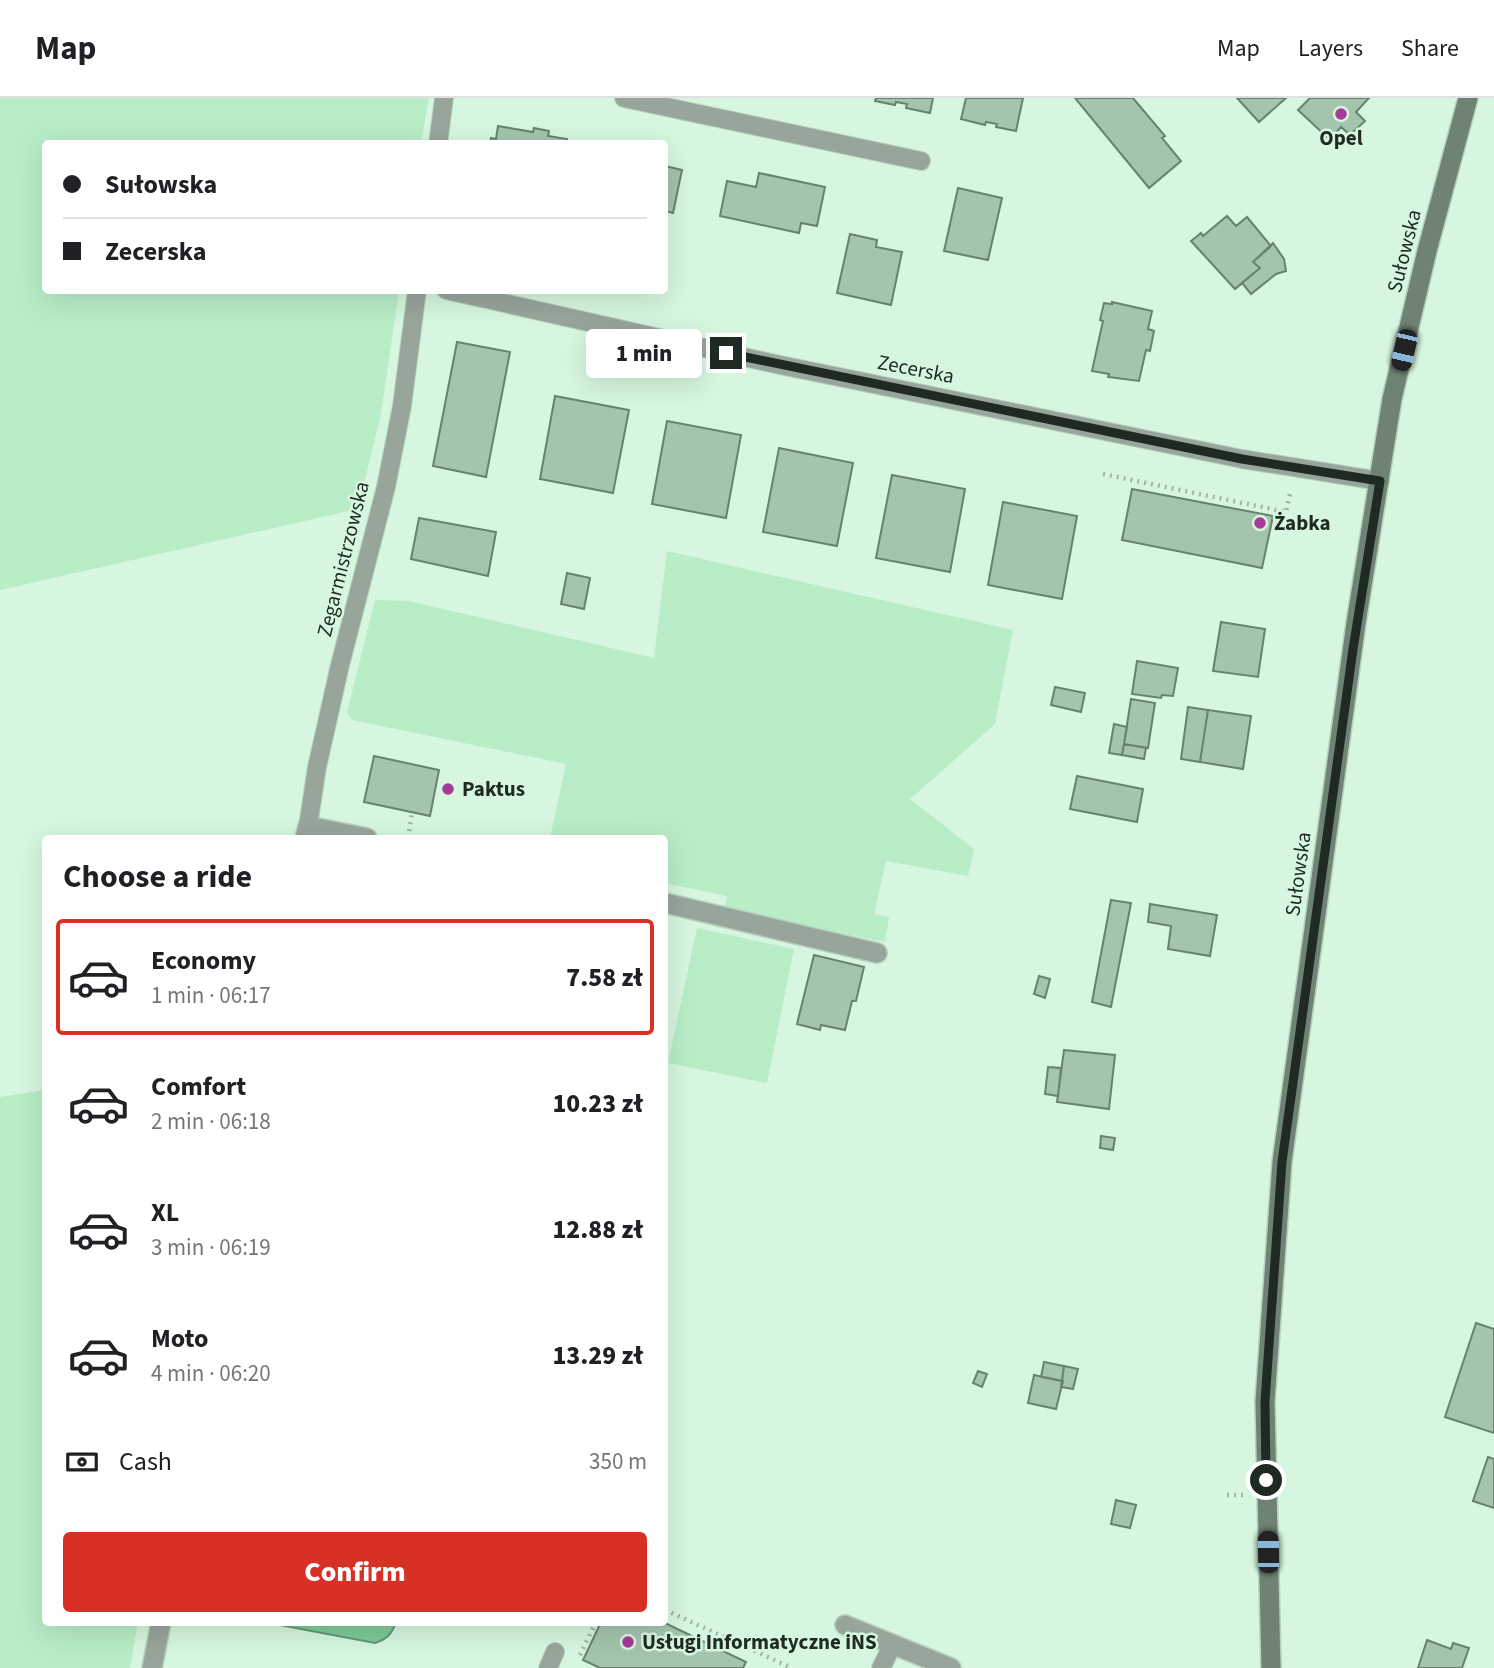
<!DOCTYPE html>
<html lang="en">
<head>
<meta charset="utf-8">
<style>
	:root { --surface:#fff; --page:#f2f2f2; --text:#202124; --muted:#757577; --line:#e0e0e0; --accent:#d93025 }
	body { margin:0; font-family:"Source Sans 3",sans-serif; background:var(--page); color:var(--text); height:100vh; display:flex; flex-direction:column; font-size:26px; white-space:nowrap }
	* { box-sizing:border-box; margin:0 }
	p { font-size:23px; color:var(--muted) }
	.icon { flex:none; width:38px; height:38px; fill:none; stroke:currentColor; stroke-width:2; stroke-linecap:round; stroke-linejoin:round }
	.map { position:relative; flex:1; overflow:hidden }
	.details { position:absolute; left:42px; top:737px; width:626px; height:791px; display:flex; flex-direction:column; background:var(--surface); border-radius:7px; box-shadow:0 7px 28px #0002 }
	.details>* { flex:none }
	.guide { position:absolute; left:42px; top:42px; width:626px; height:154px; border-radius:7px; box-shadow:0 7px 28px #0002; display:grid; align-content:center; height:154px; padding:0 21px; background:var(--surface) }
	.end { position:absolute; width:32px; height:32px; margin:-16px; border:9px solid #1e2a22; background:#fff; box-shadow:0 0 0 4px #fff }
	.from { border-radius:50% }
	.bubble { position:absolute; height:49px; border-radius:7px; background:var(--surface); box-shadow:0 7px 28px #0002; font-size:23px; font-weight:800; line-height:49px; text-align:center }
	.car { position:absolute; width:21px; height:42px; margin:-21px -10px; border-radius:9px; box-shadow:0 0 5px 2px #0007; background:linear-gradient(#222 24%,#8ab4d8 0 40%,#222 0 76%,#8ab4d8 0 86%,#222 0) }
	.guide b { display:flex; align-items:center; gap:24px; height:66px; font-size:26px }
	.guide b+b { border-top:2px solid var(--line) }
	.guide i { width:18px; height:18px; background:var(--text) }
	ul { padding:0; list-style:none }
	li { display:flex; align-items:center; gap:21px; height:116px; margin:0 14px 10px; padding:0 7px; border:4px solid transparent; border-radius:7px }
	li div { flex:1 }
	li b { display:block; font-size:26px }
	li em { font-style:normal; font-weight:800 }
	li.selected { border-color:var(--accent) }
	li>.icon { width:63px; height:63px; stroke-width:1.5 }
	h2 { padding:0 21px; font-size:32px; line-height:84px }
	.pay { display:flex; align-items:center; gap:18px; height:77px; padding:0 21px; font-size:26px }
	.pay p { margin-inline-start:auto }
	.button { display:flex; gap:14px; margin-top:auto; padding:14px 21px }
	.button a { flex:1; height:80px; border-radius:7px; background:var(--accent); color:#fff; font-size:28px; font-weight:800; line-height:80px; text-align:center }
	header { display:flex; align-items:center; gap:42px; box-sizing:border-box; height:98px; padding:0 35px; background:var(--surface); border-bottom:2px solid var(--line) }
	header strong { font-size:33px }
	nav { display:flex; gap:38px; margin-inline-start:auto; font-size:24px }
	.map>svg:first-child { display:block }
</style>
</head>
<body>
<header>
<strong>Map</strong>
<nav><a>Map</a><a>Layers</a><a>Share</a></nav>
</header>
<div class="map">
<svg width="1494" height="1570" viewBox="0 0 1494 1570">
	<rect width="100%" height="100%" fill="#d6f6df"/>
	<path fill="#b8edc7" d="M0 0H429L421 45 46 46V192L399 193 381 315 358 411 0 492Z
		M667 453 1013 532 995 626 910 701 974 751 968 778 886 763 874 816 889 819 885 844 725 812 727 798 665 785V740H550L566 666 352 622 347 614 375 502 409 503 654 560Z
		M697 830 794 851 767 985 668 965Z
		M45 992 46 1524H138L130 1570H0V999Z"/>
	<path fill="#7eca98" stroke="#619a75" stroke-width="2" d="M264 1524H396C392 1536 387 1541 375 1545Z"/>
	<path fill="#a4c4ad" stroke="#65836e" stroke-width="2" d="M876 0H933L930 15 906 10 907 6 896 4 895 7 875 3Z
		M966 0H1023L1016 33 996 29 997 26 986 24 985 27 961 21Z
		M1075 0H1133L1165 38 1162 40 1181 63 1149 90Z
		M1237 0H1286L1259 24Z
		M1310 0H1369L1356 14 1365 23 1350 37 1341 29 1330 42 1298 12Z
		M498 28 533 34 534 30 549 33 548 38 567 41 566 46H490L491 40 496 41Z
		M665 68 682 72 673 115 665 113Z
		M759 75 825 89 817 128 801 125 799 135 720 118 727 83 756 89Z
		M958 90 1002 100 988 162 944 153Z
		M1227 118 1236 128 1247 119 1271 148 1253 164 1260 170 1235 191 1191 143 1201 135 1203 138Z
		M850 136 877 142 876 149 902 154 891 207 837 195Z
		M1273 145 1284 161 1286 173 1276 176 1251 196 1242 185 1260 170 1253 164Z
		M1112 204 1152 213 1148 231 1154 233 1150 253 1146 252 1139 283 1108 279 1109 276 1092 273 1103 223 1100 222 1104 205 1112 206Z
		M457 244 510 254 486 379 433 368Z
		M555 298 629 312 613 395 540 381Z
		M667 323 741 337 726 420 652 406Z
		M779 350 853 365 837 448 763 434Z
		M892 377 965 391 950 474 876 460Z
		M1132 391 1273 418 1262 470 1122 442Z
		M1003 404 1077 418 1062 501 988 487Z
		M419 420 496 434 488 478 411 461Z
		M567 475 590 480 584 511 561 506Z
		M1221 524 1265 531 1258 579 1213 573Z
		M1137 563 1178 570 1173 598 1162 597 1161 600 1132 596Z
		M1055 589 1085 595 1081 614 1051 607Z
		M1131 601 1155 605 1148 650 1124 646Z
		M1188 609 1208 612 1200 664 1181 661Z
		M1208 612 1251 618 1243 671 1200 664Z
		M1114 626 1127 629 1122 657 1109 655Z
		M1124 646 1146 650 1144 661 1122 657Z
		M374 658 439 672 430 718 364 704Z
		M1077 678 1143 691 1137 724 1070 711Z
		M1111 802 1131 805 1111 909 1092 904Z
		M1150 806 1217 817 1210 858 1168 851 1171 828 1148 824Z
		M814 857 864 869 856 903H852L845 932 821 927 820 932 797 926Z
		M1039 878 1050 881 1045 900 1034 896Z
		M1064 952 1115 957 1109 1011 1057 1004Z
		M1048 969 1061 970 1058 998 1045 996Z
		M1101 1038 1115 1040 1113 1052 1100 1050Z
		M1476 1225 1494 1231V1335L1445 1319Z
		M1044 1264 1064 1268 1062 1283 1041 1279Z
		M1064 1268 1078 1271 1073 1291 1061 1289Z
		M978 1273 987 1276 982 1289 973 1285Z
		M1034 1277 1063 1283 1056 1311 1028 1305Z
		M1488 1359 1494 1361V1410L1473 1403Z
		M1116 1402 1136 1407 1130 1430 1111 1426Z
		M601 1524H663L746 1564 743 1570H600L583 1562Z
		M1427 1542 1451 1551 1453 1545 1469 1550 1462 1570H1418Z"/>
	<g fill="none" stroke-linecap="round" stroke-linejoin="round">
		<defs>
			<path id="service" d="M624 0 921 63
				M438 46 444 0
				M446 192 780 267 1124 337 1242 361 1380 383
				M308 728 317 669 340 567 386 389 402 308 417 192
				M548 1570 555 1554
				M881 1570 893 1546"/>
			<path id="minor" d="M305 740 308 728 367 740
				M665 805 877 855
				M845 1527 951 1570
				M152 1570 161 1524"/>
			<path id="secondary" d="M1271 1570 1265 1303 1282 1064 1356 525 1392 301 1427 153 1468 0"/>
		</defs>
		<use href="#service" stroke="#b5d1bd" stroke-width="20"/>
		<use href="#minor" stroke="#b5d1bd" stroke-width="22"/>
		<use href="#secondary" stroke="#b5d1bd" stroke-width="22"/>
		<path stroke="#9db7a4" stroke-width="4.5" stroke-dasharray="2 5" stroke-linecap="butt" d="M1103 376 1286 414 1291 392
			M408 740 412 715
			M1227 1397H1243
			M665 1512 792 1570
			M580 1557 596 1524"/>
		<use href="#service" stroke="#98a59b" stroke-width="18"/>
		<use href="#minor" stroke="#98a59b" stroke-width="19"/>
		<use href="#secondary" stroke="#6f8374" stroke-width="19"/>
	</g>
	<g fill="none" stroke-linecap="round" stroke-linejoin="round">
		<path stroke="#1e2a22" stroke-width="9" d="M726 255 1242 361 1380 383 1353 551 1282 1064 1265 1303 1266 1382"/>
	</g>
	<g fill="#a73997" stroke="#d6f6df" stroke-width="2.5">
		<circle cx="1341" cy="16" r="7"/>
		<circle cx="1260" cy="425" r="7"/>
		<circle cx="448" cy="691" r="7"/>
		<circle cx="628" cy="1544" r="7"/>
	</g>
	<g text-anchor="middle" stroke-width="5" stroke-linejoin="round" paint-order="stroke">
		<g font-size="21" font-weight="bold" fill="#1e2a22" stroke="#d6f6df" text-anchor="start">
			<text x="1341" y="47" text-anchor="middle">Opel</text>
			<text x="1274" y="432">Żabka</text>
			<text x="462" y="698">Paktus</text>
			<text x="642" y="1551">Usługi Informatyczne iNS</text>
		</g>
		<g font-size="21" fill="#1e2a22" stroke="#d6f6df">
			<text transform="translate(1404 153) rotate(-76)" y="7">Sułowska</text>
			<text transform="translate(916 271) rotate(11)" y="7">Zecerska</text>
			<text transform="translate(343 461) rotate(-76)" y="7">Zegarmistrzowska</text>
			<text transform="translate(1298 776) rotate(-82)" y="7">Sułowska</text>
		</g>
	</g>
</svg>
<i class="end from" style="left:1266px;top:1382px"></i>
<i class="end" style="left:726px;top:255px"></i>
<div class="bubble" style="left:586px;top:231px;width:116px">1 min</div>
<i class="car" style="left:1404px;top:252px;rotate:193deg"></i>
<i class="car" style="left:1268px;top:1454px;rotate:359deg"></i>
<div class="guide">
<b><i class="from"></i>Sułowska</b>
<b><i></i>Zecerska</b>
</div>
<section class="details">
<h2>Choose a ride</h2>
<ul>
<li class="selected"><svg class="icon" aria-label="car" viewBox="0 0 24 24"><path d="M5 17H2v-5l4-1 3-4h7l3 4 3 1v5h-3M9 17h6M6 11h13"/><circle cx="7" cy="17" r="2"/><circle cx="17" cy="17" r="2"/></svg><div><b>Economy</b><p>1 min · 06:17</p></div><em>7.58 zł</em></li>
<li><svg class="icon" aria-label="car" viewBox="0 0 24 24"><path d="M5 17H2v-5l4-1 3-4h7l3 4 3 1v5h-3M9 17h6M6 11h13"/><circle cx="7" cy="17" r="2"/><circle cx="17" cy="17" r="2"/></svg><div><b>Comfort</b><p>2 min · 06:18</p></div><em>10.23 zł</em></li>
<li><svg class="icon" aria-label="car" viewBox="0 0 24 24"><path d="M5 17H2v-5l4-1 3-4h7l3 4 3 1v5h-3M9 17h6M6 11h13"/><circle cx="7" cy="17" r="2"/><circle cx="17" cy="17" r="2"/></svg><div><b>XL</b><p>3 min · 06:19</p></div><em>12.88 zł</em></li>
<li><svg class="icon" aria-label="car" viewBox="0 0 24 24"><path d="M5 17H2v-5l4-1 3-4h7l3 4 3 1v5h-3M9 17h6M6 11h13"/><circle cx="7" cy="17" r="2"/><circle cx="17" cy="17" r="2"/></svg><div><b>Moto</b><p>4 min · 06:20</p></div><em>13.29 zł</em></li>
</ul>
<div class="pay"><svg class="icon" aria-label="cash" viewBox="0 0 24 24"><path d="M3 7h18v10H3z"/><circle cx="12" cy="12" r="2"/></svg>Cash<p>350 m</p></div>
<div class="button"><a>Confirm</a></div>
</section>
</div>
</body>
</html>
